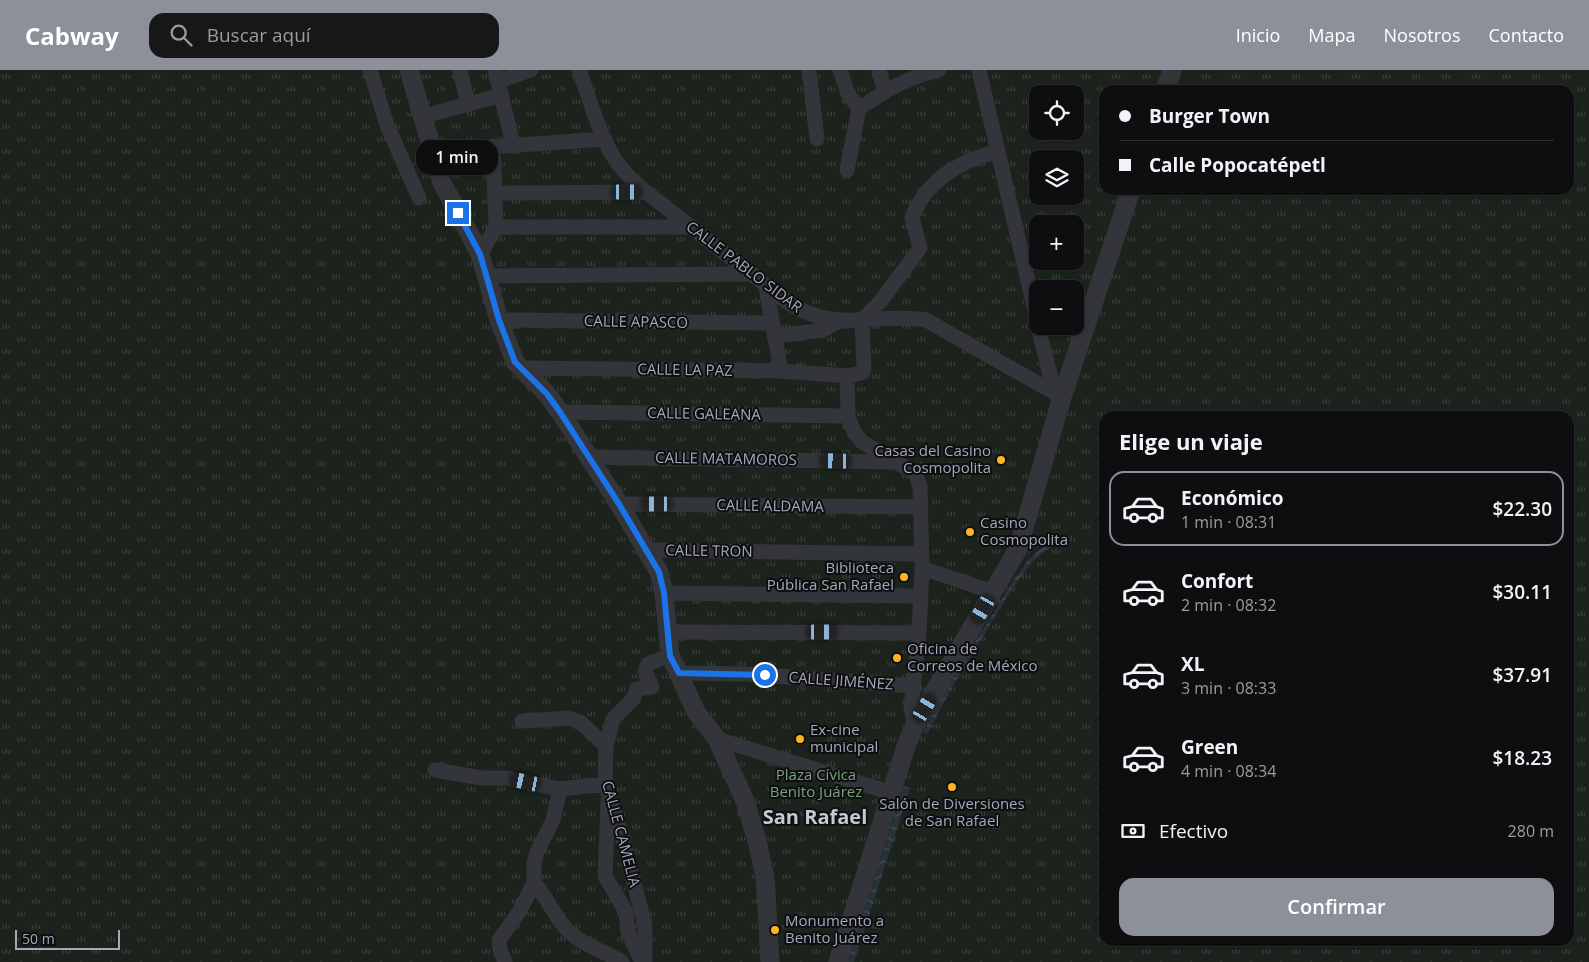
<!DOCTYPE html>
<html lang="es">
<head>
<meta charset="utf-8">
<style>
	:root { --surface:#0e0e10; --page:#171719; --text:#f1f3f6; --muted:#9b9c9f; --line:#2e2e30; --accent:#8c9099 }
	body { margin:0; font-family:"Open Sans",sans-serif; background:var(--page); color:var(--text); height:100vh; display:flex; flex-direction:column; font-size:19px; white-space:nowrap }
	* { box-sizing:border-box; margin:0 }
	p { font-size:16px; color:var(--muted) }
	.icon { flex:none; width:28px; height:28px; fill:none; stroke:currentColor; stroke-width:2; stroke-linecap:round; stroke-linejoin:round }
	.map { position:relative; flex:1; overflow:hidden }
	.side { position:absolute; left:1099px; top:341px; width:475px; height:535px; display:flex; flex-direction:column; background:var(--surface); border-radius:15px; box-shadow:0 1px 4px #0004,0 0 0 1px var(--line) }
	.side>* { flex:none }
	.guide { position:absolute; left:1099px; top:15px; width:475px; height:110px; border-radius:15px; box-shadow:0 1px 4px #0004,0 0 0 1px var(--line); display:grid; align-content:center; height:110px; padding:0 20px; background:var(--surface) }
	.fabs { position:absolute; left:1029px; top:15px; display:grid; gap:10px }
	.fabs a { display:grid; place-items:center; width:55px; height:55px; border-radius:10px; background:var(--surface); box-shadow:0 1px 4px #0004,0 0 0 1px var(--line); font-size:25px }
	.scale { position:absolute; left:15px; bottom:12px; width:105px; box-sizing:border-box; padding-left:5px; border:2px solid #a3aab7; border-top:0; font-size:14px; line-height:18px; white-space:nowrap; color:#a3aab7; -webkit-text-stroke:4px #0e0e10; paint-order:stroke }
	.end { position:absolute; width:22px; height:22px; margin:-11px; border:6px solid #1a73e8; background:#fff; box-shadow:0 0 0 2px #fff }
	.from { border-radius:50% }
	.bubble { position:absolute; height:35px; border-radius:15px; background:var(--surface); box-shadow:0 1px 4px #0004,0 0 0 1px var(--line); font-size:16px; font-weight:600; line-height:35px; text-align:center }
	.car { position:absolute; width:15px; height:30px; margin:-15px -8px; border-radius:6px; box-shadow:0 0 4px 1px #0007; background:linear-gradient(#222 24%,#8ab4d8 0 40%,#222 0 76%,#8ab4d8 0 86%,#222 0) }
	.guide b { display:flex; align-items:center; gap:18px; height:48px; font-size:19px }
	.guide b+b { border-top:1px solid var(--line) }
	.guide i { width:12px; height:12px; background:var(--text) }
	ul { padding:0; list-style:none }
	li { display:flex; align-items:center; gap:15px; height:75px; margin:0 10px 8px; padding:0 10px; border:2px solid transparent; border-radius:15px }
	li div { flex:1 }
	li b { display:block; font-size:19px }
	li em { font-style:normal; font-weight:600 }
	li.selected { border-color:var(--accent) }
	li>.icon { width:45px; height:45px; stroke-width:1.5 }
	h2 { padding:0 20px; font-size:22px; line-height:60px }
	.pay { display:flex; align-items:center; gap:12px; height:55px; padding:0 20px; font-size:19px }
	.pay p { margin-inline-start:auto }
	.primary-button { display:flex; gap:10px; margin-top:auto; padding:10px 20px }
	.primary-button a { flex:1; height:58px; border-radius:15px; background:var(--accent); color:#fff; font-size:20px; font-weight:600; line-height:58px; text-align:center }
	header { display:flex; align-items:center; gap:30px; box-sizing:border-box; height:70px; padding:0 25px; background:var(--accent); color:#fff }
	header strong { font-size:24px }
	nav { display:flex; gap:28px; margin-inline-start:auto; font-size:18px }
	.search { width:350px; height:45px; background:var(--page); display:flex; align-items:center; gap:12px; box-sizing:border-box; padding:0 18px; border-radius:15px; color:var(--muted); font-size:19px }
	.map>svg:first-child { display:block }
</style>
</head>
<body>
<header>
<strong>Cabway</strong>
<div class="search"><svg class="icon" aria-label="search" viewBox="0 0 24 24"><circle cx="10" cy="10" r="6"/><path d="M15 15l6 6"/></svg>Buscar aquí</div>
<nav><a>Inicio</a><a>Mapa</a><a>Nosotros</a><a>Contacto</a></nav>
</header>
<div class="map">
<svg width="1589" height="892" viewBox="0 0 1589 892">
	<defs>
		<pattern id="park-tufts" width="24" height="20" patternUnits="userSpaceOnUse" patternTransform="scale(1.25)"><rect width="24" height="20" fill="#1b231c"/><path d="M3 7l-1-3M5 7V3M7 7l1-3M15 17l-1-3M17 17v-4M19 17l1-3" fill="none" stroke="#39403b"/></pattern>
		<pattern id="water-waves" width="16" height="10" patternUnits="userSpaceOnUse" patternTransform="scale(1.25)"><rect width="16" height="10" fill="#28323a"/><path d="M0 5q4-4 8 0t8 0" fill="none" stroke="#444d54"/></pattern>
	</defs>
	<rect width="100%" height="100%" fill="#131315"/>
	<path fill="url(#park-tufts)" fill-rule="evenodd" d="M0 0H1589V892H0ZM1104 20H1569V120H1104ZM1038 24H1075V61H1038ZM1038 89H1075V126H1038ZM1038 154H1075V191H1038ZM1038 219H1075V256H1038ZM1104 346H1569V871H1104Z"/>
	<path fill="url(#water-waves)" d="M1045 475 1052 476 1032 492 1010 522 953 616 927 664 923 662 949 614 1015 508 1028 490Z
		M904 716 910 718 854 892H848Z"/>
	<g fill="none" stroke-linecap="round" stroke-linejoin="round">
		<path stroke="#34353a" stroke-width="15" d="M370 0 387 55 419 128
			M460 0 468 34
			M495 0 513 74
			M579 0C590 29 599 65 616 91 624 103 635 113 646 122L790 234C840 264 873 242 926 250L1062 327
			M809 0 817 69
			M840 0 848 24 859 38
			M879 0 885 22
			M979 0 1038 254
			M499 11 531 0
			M859 38C869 33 876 27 886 21 902 12 921 4 939 0
			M424 46 502 25
			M431 81 605 69
			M847 100 859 38
			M495 123 646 122
			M496 157H693
			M480 184 496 157 493 76
			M488 206 750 204
			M766 217 781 301
			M499 250 773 253
			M1038 256 1054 321
			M776 266 823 260 838 252
			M523 298 781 301 847 306 862 303 864 298 862 250 881 231 920 178 912 147C927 110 960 91 996 82
			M847 306 848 346 854 362 862 372 915 403 920 416 922 498 919 563 911 638 915 655
			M560 342 848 346
			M588 387 893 392
			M619 434 921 437
			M647 480 922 484
			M922 498 993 522
			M664 523 921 526
			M668 562 919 563
			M679 603 746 604 914 616
			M522 651 569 648 580 652 606 676
			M717 669 892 723
			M435 700 482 708H506L560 719 605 714
			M608 731 605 806 626 842 628 862 642 892
			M534 813C549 829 556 852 574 866 588 877 606 882 622 892
			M505 892 500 880 499 870 519 842 534 813V793L537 782 553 750 560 719
			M645 892V855L621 763 605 714 606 676 611 657 613 649 633 629 637 619 652 617 645 601 648 594 670 585"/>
		<path stroke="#34353a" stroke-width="19" d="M409 0 442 113 480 184 499 250 515 292 547 324 560 342 619 434 659 502 664 523 670 585 696 642 717 669 745 731 757 771 765 807 770 892
			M1165 20 1172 0
			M838 892 907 673 915 655 1018 479 1062 327 1131 120"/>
	</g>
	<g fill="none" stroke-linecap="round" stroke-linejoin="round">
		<path stroke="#1a73e8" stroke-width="6" d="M458 143 480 184 499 250 515 292 547 324 560 342 619 434 659 502 664 523 670 586 679 603 765 605"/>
	</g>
	<g fill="#ffb321" stroke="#0e0e10" stroke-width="2">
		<circle cx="1001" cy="390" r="5"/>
		<circle cx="970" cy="462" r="5"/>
		<circle cx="904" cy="507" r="5"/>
		<circle cx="897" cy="588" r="5"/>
		<circle cx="800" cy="669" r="5"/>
		<circle cx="952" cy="717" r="5"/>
		<circle cx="775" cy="860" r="5"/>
	</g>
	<g text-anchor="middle" stroke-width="4" stroke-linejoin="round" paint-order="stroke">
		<g font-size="15" fill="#a3aab7" stroke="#0e0e10">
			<text transform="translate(744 197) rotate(37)" y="5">CALLE PABLO SIDAR</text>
			<text transform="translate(636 252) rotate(1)" y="5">CALLE APASCO</text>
			<text transform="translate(685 300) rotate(1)" y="5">CALLE LA PAZ</text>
			<text transform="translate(704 344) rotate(1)" y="5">CALLE GALEANA</text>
			<text transform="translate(726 389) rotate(1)" y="5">CALLE MATAMOROS</text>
			<text transform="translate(770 436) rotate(1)" y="5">CALLE ALDAMA</text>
			<text transform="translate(709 481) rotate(1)" y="5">CALLE TRON</text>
			<text transform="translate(841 611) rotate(4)" y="5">CALLE JIMÉNEZ</text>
			<text transform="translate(621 764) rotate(75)" y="5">CALLE CAMELIA</text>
		</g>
		<g font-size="15" fill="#a3aab7" stroke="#0e0e10" text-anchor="start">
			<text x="991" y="386" text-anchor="end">Casas del Casino<tspan x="991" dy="17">Cosmopolita</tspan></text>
			<text x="980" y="458">Casino<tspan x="980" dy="17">Cosmopolita</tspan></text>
			<text x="894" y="503" text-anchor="end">Biblioteca<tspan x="894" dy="17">Pública San Rafael</tspan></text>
			<text x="907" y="584">Oficina de<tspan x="907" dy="17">Correos de México</tspan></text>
			<text x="810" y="665">Ex-cine<tspan x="810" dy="17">municipal</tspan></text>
			<text x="952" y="739" text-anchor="middle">Salón de Diversiones<tspan x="952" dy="17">de San Rafael</tspan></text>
			<text x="785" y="856">Monumento a<tspan x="785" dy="17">Benito Juárez</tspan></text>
		</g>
		<g font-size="15" fill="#78a47b" stroke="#0e0e10">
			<text x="816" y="710">Plaza Cívica<tspan x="816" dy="17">Benito Juárez</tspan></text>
		</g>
		<g font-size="20" font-weight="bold" fill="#c5c9d2" stroke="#0e0e10">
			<text x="815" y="754">San Rafael</text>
		</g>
	</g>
</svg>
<div class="fabs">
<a><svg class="icon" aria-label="locate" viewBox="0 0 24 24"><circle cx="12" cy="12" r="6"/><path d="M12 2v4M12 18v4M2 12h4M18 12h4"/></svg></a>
<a><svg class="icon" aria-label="layers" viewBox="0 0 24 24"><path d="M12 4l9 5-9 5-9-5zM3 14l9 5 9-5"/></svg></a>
<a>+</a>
<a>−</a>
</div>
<div class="scale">50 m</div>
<i class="end from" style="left:765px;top:605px"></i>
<i class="end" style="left:458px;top:143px"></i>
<div class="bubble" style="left:416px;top:70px;width:82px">1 min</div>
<i class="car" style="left:627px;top:122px;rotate:90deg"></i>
<i class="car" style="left:836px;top:391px;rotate:271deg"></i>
<i class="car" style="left:657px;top:434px;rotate:270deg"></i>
<i class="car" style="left:983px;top:539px;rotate:210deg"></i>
<i class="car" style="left:822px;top:562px;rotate:90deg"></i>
<i class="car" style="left:925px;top:638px;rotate:31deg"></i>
<i class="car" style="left:526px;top:712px;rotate:282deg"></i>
<div class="guide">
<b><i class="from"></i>Burger Town</b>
<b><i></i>Calle Popocatépetl</b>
</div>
<section class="side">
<h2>Elige un viaje</h2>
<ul>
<li class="selected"><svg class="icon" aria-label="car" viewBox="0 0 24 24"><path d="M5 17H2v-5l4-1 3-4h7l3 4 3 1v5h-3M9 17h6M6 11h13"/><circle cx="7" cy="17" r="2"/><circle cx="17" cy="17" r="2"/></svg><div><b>Económico</b><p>1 min · 08:31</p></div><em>$22.30</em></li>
<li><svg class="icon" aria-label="car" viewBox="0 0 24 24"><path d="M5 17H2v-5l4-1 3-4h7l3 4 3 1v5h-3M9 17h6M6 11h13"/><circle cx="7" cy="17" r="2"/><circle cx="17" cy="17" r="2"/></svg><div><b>Confort</b><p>2 min · 08:32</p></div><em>$30.11</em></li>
<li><svg class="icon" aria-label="car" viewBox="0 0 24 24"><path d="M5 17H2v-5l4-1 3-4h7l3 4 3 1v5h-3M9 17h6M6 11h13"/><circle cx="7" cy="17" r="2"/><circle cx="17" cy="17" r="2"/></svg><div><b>XL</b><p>3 min · 08:33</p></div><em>$37.91</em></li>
<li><svg class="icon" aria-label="car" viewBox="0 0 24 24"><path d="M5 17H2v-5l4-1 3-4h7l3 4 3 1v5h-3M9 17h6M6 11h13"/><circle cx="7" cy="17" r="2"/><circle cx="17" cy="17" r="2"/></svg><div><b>Green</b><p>4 min · 08:34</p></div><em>$18.23</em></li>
</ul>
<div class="pay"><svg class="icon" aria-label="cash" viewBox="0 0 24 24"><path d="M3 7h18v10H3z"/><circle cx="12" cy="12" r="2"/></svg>Efectivo<p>280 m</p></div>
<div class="primary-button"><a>Confirmar</a></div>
</section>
</div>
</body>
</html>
